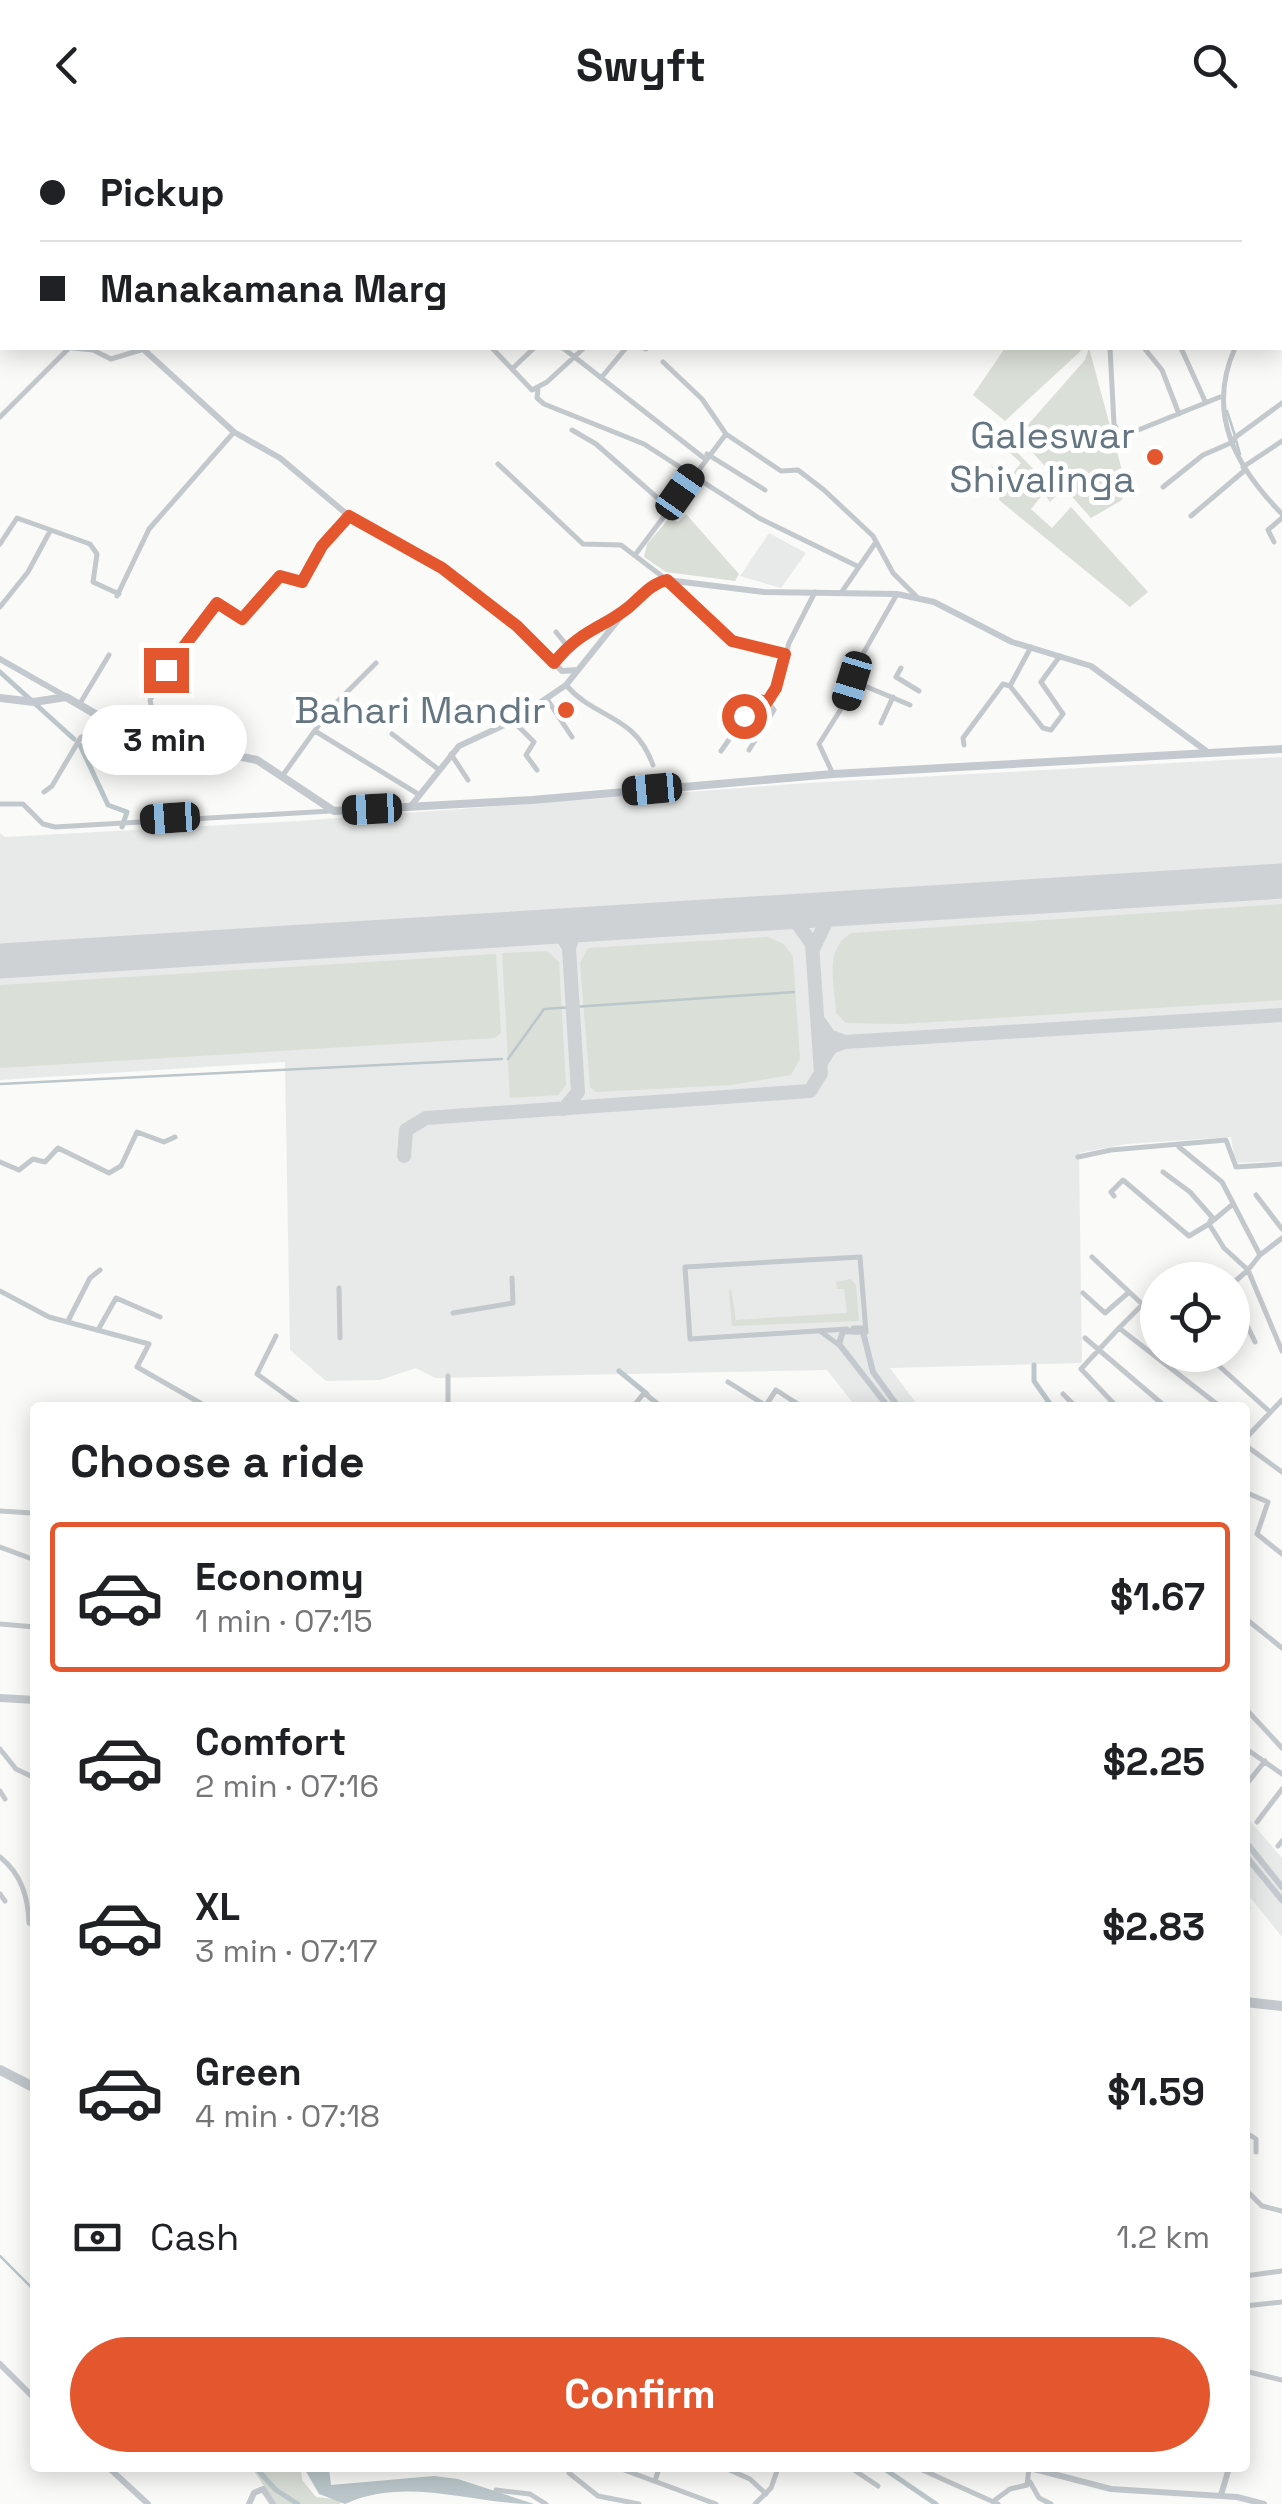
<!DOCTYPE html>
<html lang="en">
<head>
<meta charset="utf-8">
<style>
	:root { --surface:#fff; --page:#f2f2f2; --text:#202124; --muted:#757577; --line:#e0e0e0; --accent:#e4572e }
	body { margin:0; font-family:"Space Grotesk",sans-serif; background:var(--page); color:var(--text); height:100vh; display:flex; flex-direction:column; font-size:38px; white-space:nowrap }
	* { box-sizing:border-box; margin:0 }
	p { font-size:32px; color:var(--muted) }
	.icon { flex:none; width:55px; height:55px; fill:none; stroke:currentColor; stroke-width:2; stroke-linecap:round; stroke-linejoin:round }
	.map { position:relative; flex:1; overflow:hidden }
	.panel { position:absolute; left:30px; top:1272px; width:1220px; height:1070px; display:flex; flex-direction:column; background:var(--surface); border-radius:10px; box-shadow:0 5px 25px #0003 }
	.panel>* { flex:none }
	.banner { position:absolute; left:0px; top:0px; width:1282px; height:220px; box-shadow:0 5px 25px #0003; display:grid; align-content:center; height:220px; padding:0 40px; background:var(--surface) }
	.tools { position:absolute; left:1140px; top:1132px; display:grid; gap:20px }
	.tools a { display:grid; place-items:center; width:110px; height:110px; border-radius:50%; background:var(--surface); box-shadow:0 5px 25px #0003; font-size:50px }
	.end { position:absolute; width:45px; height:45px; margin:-22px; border:12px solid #e4572e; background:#fff; box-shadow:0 0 0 5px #fff }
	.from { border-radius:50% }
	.bubble { position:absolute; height:70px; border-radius:35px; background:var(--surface); box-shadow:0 5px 25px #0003; font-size:32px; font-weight:700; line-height:70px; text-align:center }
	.car { position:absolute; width:30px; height:60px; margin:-30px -15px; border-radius:12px; box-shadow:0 0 8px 2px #0007; background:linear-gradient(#222 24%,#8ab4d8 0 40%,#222 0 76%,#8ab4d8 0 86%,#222 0) }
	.banner b { display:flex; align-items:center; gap:35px; height:95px; font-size:38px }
	.banner b+b { border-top:2px solid var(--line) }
	.banner i { width:25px; height:25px; background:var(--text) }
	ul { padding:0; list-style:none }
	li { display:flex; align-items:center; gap:30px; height:150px; margin:0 20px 15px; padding:0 20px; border:5px solid transparent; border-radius:10px }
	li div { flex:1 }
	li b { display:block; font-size:38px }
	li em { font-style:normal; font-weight:700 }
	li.on { border-color:var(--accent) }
	li>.icon { width:90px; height:90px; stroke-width:1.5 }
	h2 { padding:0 40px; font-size:45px; line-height:120px }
	.pay { display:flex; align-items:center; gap:25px; height:110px; padding:0 40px; font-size:38px }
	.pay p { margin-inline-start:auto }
	.button { display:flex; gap:20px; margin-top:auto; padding:20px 40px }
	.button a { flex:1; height:115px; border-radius:60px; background:var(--accent); color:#fff; font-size:40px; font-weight:700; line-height:115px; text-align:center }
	header { display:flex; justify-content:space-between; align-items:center; height:130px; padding:0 40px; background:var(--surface); font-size:45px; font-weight:700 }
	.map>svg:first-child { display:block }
</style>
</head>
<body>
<header><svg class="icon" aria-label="back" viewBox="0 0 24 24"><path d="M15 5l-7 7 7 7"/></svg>Swyft<svg class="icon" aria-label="search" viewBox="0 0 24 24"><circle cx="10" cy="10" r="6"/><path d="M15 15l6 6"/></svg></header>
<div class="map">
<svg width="1282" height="2374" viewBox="0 0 1282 2374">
	<rect width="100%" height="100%" fill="#fafaf8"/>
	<path fill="#e8e9e9" d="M769 403 806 423 781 458 740 446Z
		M1282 627V1031L1235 1033 1231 1007 1127 1014 1079 1023 1082 1233 890 1238 919 1277H856L827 1240 435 1248 416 1238 380 1250 326 1251 290 1220 285 932 0 950V703L5 707 299 691 807 653Z
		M1245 1685 1282 1728V1807L1245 1761Z"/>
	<path fill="#dadfd7" d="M1005 218H1084L1005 291 973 265Z
		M1089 218 1127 359 1122 370 1091 388 1018 306 1085 230Z
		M997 302 1058 364 1050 372 1044 363 1031 379 1052 398 1071 377 1148 462 1130 477 999 370 1003 351 990 335 1008 349 1021 333 992 306Z
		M686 384 739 444 735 451 666 442 644 427 647 414 671 386 678 392Z
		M1282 774V870L902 894 846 893 836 883C835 856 823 817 852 803Z
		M768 807 784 814 793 827 800 929 791 945 731 955 596 962 590 957 580 833 588 818Z
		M547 821 559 832 566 955 558 965 510 968 502 823Z
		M496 824 501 903 495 908 0 938V855Z
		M851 1149 856 1155 859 1191 732 1196 729 1162 731 1158 736 1190 847 1183 844 1159H837L836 1152Z
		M252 2338H301L302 2350 316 2367 342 2370 340 2374H276Z"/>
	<path fill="#bbc7cb" d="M304 2338H329L331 2355 434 2346 458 2349 534 2374C471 2374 406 2346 345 2374L319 2364Z"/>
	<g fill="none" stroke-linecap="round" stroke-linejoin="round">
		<path stroke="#bbc7cb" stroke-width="2.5" d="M1280 143 1282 141
			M1227 281 1235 306
			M1236 310 1240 324
			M508 929 544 879 794 862
			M0 954 502 929
			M0 2126 35 2161"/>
		<path stroke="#bbc7cb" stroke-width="5" d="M0 542 74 609
			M80 615 108 675 127 682 122 697
			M1034 1235V1251L1053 1278
			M619 1241 647 1264
			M256 2338 276 2360 298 2374
			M883 2338 936 2374"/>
		<path stroke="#bbc7cb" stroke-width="9" d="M1024 0 1025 2
			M1054 2 1057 0
			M1166 2 1167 0
			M1280 95H1282"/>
		<path stroke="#ced2d4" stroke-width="14" d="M542 797 561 804 569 818 578 962 564 979
			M569 817 576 801 594 794
			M813 819 827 790 852 778
			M818 890 829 906 845 912 831 917 822 931
			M845 912 1282 885
			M404 1026 406 1000 426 988 810 961 821 943 812 814 797 793 771 783"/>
		<path stroke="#ced2d4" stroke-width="35" d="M0 831 1282 751"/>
		<path stroke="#c3c8cc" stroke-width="5" d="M1003 0 1004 2
			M1120 0 1122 2
			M1242 0 1244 2
			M23 2 25 0
			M204 2 207 0
			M917 2 919 0
			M1270 2 1272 0
			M0 33 2 29
			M1280 85 1282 86
			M1280 139 1282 136
			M0 162 2 165
			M1280 173 1282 175
			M73 218 93 220 111 229 144 219
			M492 218 532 260 547 252 584 218
			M563 218 704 328
			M644 218 646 219
			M1110 218 1114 294 1121 307 1220 267
			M1144 218 1162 240 1179 284
			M1181 218 1205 271
			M1235 218C1206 283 1235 336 1282 384
			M663 232 702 269 726 304
			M512 239 534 218
			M601 248 626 218
			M538 259 537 268 544 274 644 314 759 388 857 436
			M0 287 69 218
			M572 300 596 314 669 378
			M1233 309 1282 273
			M707 324 765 360
			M498 334 583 414 621 415 667 450 732 511 785 524
			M1243 337 1282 311
			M1163 357 1203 325 1233 312
			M1191 386 1244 341
			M1274 412 1268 400 1282 388
			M0 414 17 388 90 414 97 424 93 452 119 464
			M635 425 726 304 781 341 798 340 824 360 873 406 893 443 917 467
			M841 463 876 412
			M117 466 149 399 234 302
			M0 477 28 442 49 403
			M556 502 568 517
			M1031 517 1010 556 1043 598 1051 600 1063 584 1041 552 1060 526
			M554 533 595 494 626 479
			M901 538 896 547 919 561
			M853 551 910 575
			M566 555C596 590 634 583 653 635
			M547 569 572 607
			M79 575 109 525
			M513 591 534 612 526 625 537 640
			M881 593 893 567
			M315 601 418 664
			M392 604 438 639
			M158 607 150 570 207 483 217 473 242 489 280 446 301 451 323 416 349 386
			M964 615 963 608 1003 554 1010 556
			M749 620 774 580 767 571
			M721 621 754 574 767 571 776 558 789 513 815 462
			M451 624 468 650
			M832 642 819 614 846 571 856 536 897 464
			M283 645 331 578 376 533
			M44 662 52 656 81 607 94 604 104 590
			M0 674H23L43 694 55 697 331 681
			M1179 1017 1222 1052 1260 1125 1282 1108
			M1078 1027 1111 1020 1226 1010 1236 1037 1282 1034
			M0 1032 19 1040 33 1029 45 1032 58 1018 109 1043 121 1036 137 1002 164 1012 175 1007
			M1163 1042 1190 1062 1212 1087 1209 1094 1233 1074
			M1256 1065 1282 1099
			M1114 1066 1111 1062 1123 1050 1189 1106 1209 1094 1224 1118 1248 1140 1260 1125
			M1092 1127 1158 1189
			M1232 1154 1248 1140 1282 1221
			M339 1158 340 1208
			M0 1161 49 1187 149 1214 137 1237 209 1278
			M1083 1163 1105 1183 1128 1163
			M1232 1164 1255 1212
			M1141 1176 1119 1198 1222 1278
			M453 1183 513 1173 512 1148
			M68 1191 90 1148 100 1140
			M853 1198H865
			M847 1199 690 1209 685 1137 860 1127 866 1202
			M98 1200 116 1168 160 1187
			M820 1201 839 1215
			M276 1206 257 1244 304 1278
			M1085 1208 1167 1278
			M1207 1225 1270 1282
			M448 1246V1278
			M728 1252 765 1275
			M1063 1264 1077 1278
			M322 1275 327 1278
			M632 1278 644 1263 663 1278
			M764 1278 776 1260 804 1278
			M1118 1278 1081 1239 1119 1198
			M1245 1309 1282 1270
			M1245 1315 1282 1342
			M1245 1362 1268 1372 1257 1404 1282 1424
			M0 1381 32 1383 35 1378
			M0 1417 35 1430
			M1245 1488 1282 1518
			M0 1494 35 1497
			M1245 1578 1282 1618
			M1245 1618 1282 1644
			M0 1619 16 1639 35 1648
			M1249 1651 1265 1631
			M0 1661 5 1669
			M1257 1692 1282 1659
			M1278 1716 1282 1711
			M0 1727C21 1744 28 1766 29 1793L35 1797
			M0 1764 5 1771
			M1245 1777 1248 1778
			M1245 2002 1256 2009V2022
			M1245 2059 1262 2076 1282 2081
			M1245 2146 1282 2141
			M1245 2176 1282 2172
			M1245 2241 1282 2250
			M569 2338V2343L598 2366 639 2374
			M619 2338 716 2374
			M725 2338 750 2349 766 2364
			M851 2338 878 2356
			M918 2338 998 2374
			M655 2351 659 2338
			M1030 2352 1039 2368 1051 2374
			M496 2360 530 2364 546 2374
			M995 2370 1010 2359 1027 2355 1029 2338
			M755 2374 771 2358 778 2338"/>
		<path stroke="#c3c9ce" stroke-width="6" d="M0 75 2 78
			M142 218 234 302 280 328 349 386 441 438 517 496 562 541 577 540
			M0 529 65 566
			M410 677 459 616 513 591 566 555 635 469 667 450 764 462 897 464 934 472 1012 512 1091 536 1209 623
			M889 1278 839 1214 843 1201 863 1202 873 1242 899 1278
			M1245 1711 1282 1757
			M1245 1725 1282 1770
			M0 2234 35 2269
			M109 2338 148 2374
			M1030 2338 1111 2359 1237 2367 1264 2374
			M1221 2365 1229 2338
			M249 2374 254 2363 263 2359 273 2374"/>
		<path stroke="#c3c9ce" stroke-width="8" d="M0 568 34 572 66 567 128 603 257 630 334 681 532 670 833 644 1282 619
			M0 1568 35 1570"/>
		<path stroke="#c3c9ce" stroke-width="10" d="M1245 1872 1282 1876
			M0 1940 35 1958"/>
	</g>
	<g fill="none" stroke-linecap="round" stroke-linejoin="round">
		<path stroke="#e4572e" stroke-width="12" d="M166 540 217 473 242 489 280 446 302 452 322 416 349 386 442 438 517 496 554 533C581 499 602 499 629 477 642 466 650 454 667 450L732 511 785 524 776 558 767 572 759 570 744 586"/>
	</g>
	<g fill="#e4572e" stroke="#fff" stroke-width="4">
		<circle cx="1155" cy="327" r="10"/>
		<circle cx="566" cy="580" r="10"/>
	</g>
	<g text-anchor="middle" stroke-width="10" stroke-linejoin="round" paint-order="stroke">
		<g font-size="38" fill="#657683" stroke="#fff" text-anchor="end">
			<text x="1135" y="318">Galeswar<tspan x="1135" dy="44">Shivalinga</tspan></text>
			<text x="546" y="593">Bahari Mandir</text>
		</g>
	</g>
</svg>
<div class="tools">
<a><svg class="icon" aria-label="locate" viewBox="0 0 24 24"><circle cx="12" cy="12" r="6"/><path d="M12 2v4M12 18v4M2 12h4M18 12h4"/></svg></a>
</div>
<i class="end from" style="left:744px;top:586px"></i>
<i class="end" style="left:166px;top:540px"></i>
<div class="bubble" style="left:82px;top:575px;width:165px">3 min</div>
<i class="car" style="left:680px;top:362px;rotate:35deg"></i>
<i class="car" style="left:852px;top:551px;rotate:197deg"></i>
<i class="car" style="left:652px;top:659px;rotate:265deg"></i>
<i class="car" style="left:372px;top:679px;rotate:267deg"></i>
<i class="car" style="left:170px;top:688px;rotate:266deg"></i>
<div class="banner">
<b><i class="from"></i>Pickup</b>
<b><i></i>Manakamana Marg</b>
</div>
<section class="panel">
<h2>Choose a ride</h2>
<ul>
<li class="on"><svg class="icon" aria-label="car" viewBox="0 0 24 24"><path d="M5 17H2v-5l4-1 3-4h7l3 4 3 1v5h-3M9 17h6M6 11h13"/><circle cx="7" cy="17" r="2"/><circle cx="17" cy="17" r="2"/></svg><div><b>Economy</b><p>1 min · 07:15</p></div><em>$1.67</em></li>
<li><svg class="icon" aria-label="car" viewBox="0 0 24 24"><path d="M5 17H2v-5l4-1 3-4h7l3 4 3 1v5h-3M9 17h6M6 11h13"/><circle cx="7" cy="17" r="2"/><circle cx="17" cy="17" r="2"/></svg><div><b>Comfort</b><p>2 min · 07:16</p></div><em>$2.25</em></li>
<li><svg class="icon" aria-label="car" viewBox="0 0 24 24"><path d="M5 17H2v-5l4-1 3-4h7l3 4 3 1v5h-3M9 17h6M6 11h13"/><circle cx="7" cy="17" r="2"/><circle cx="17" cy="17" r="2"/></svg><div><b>XL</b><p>3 min · 07:17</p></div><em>$2.83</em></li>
<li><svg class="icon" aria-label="car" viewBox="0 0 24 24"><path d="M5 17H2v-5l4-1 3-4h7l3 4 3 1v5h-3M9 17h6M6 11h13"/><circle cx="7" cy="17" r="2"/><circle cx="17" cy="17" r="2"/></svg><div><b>Green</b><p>4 min · 07:18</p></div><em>$1.59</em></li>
</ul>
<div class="pay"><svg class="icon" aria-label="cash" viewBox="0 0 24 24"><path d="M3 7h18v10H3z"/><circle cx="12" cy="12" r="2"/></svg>Cash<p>1.2 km</p></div>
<div class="button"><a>Confirm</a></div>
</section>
</div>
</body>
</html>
